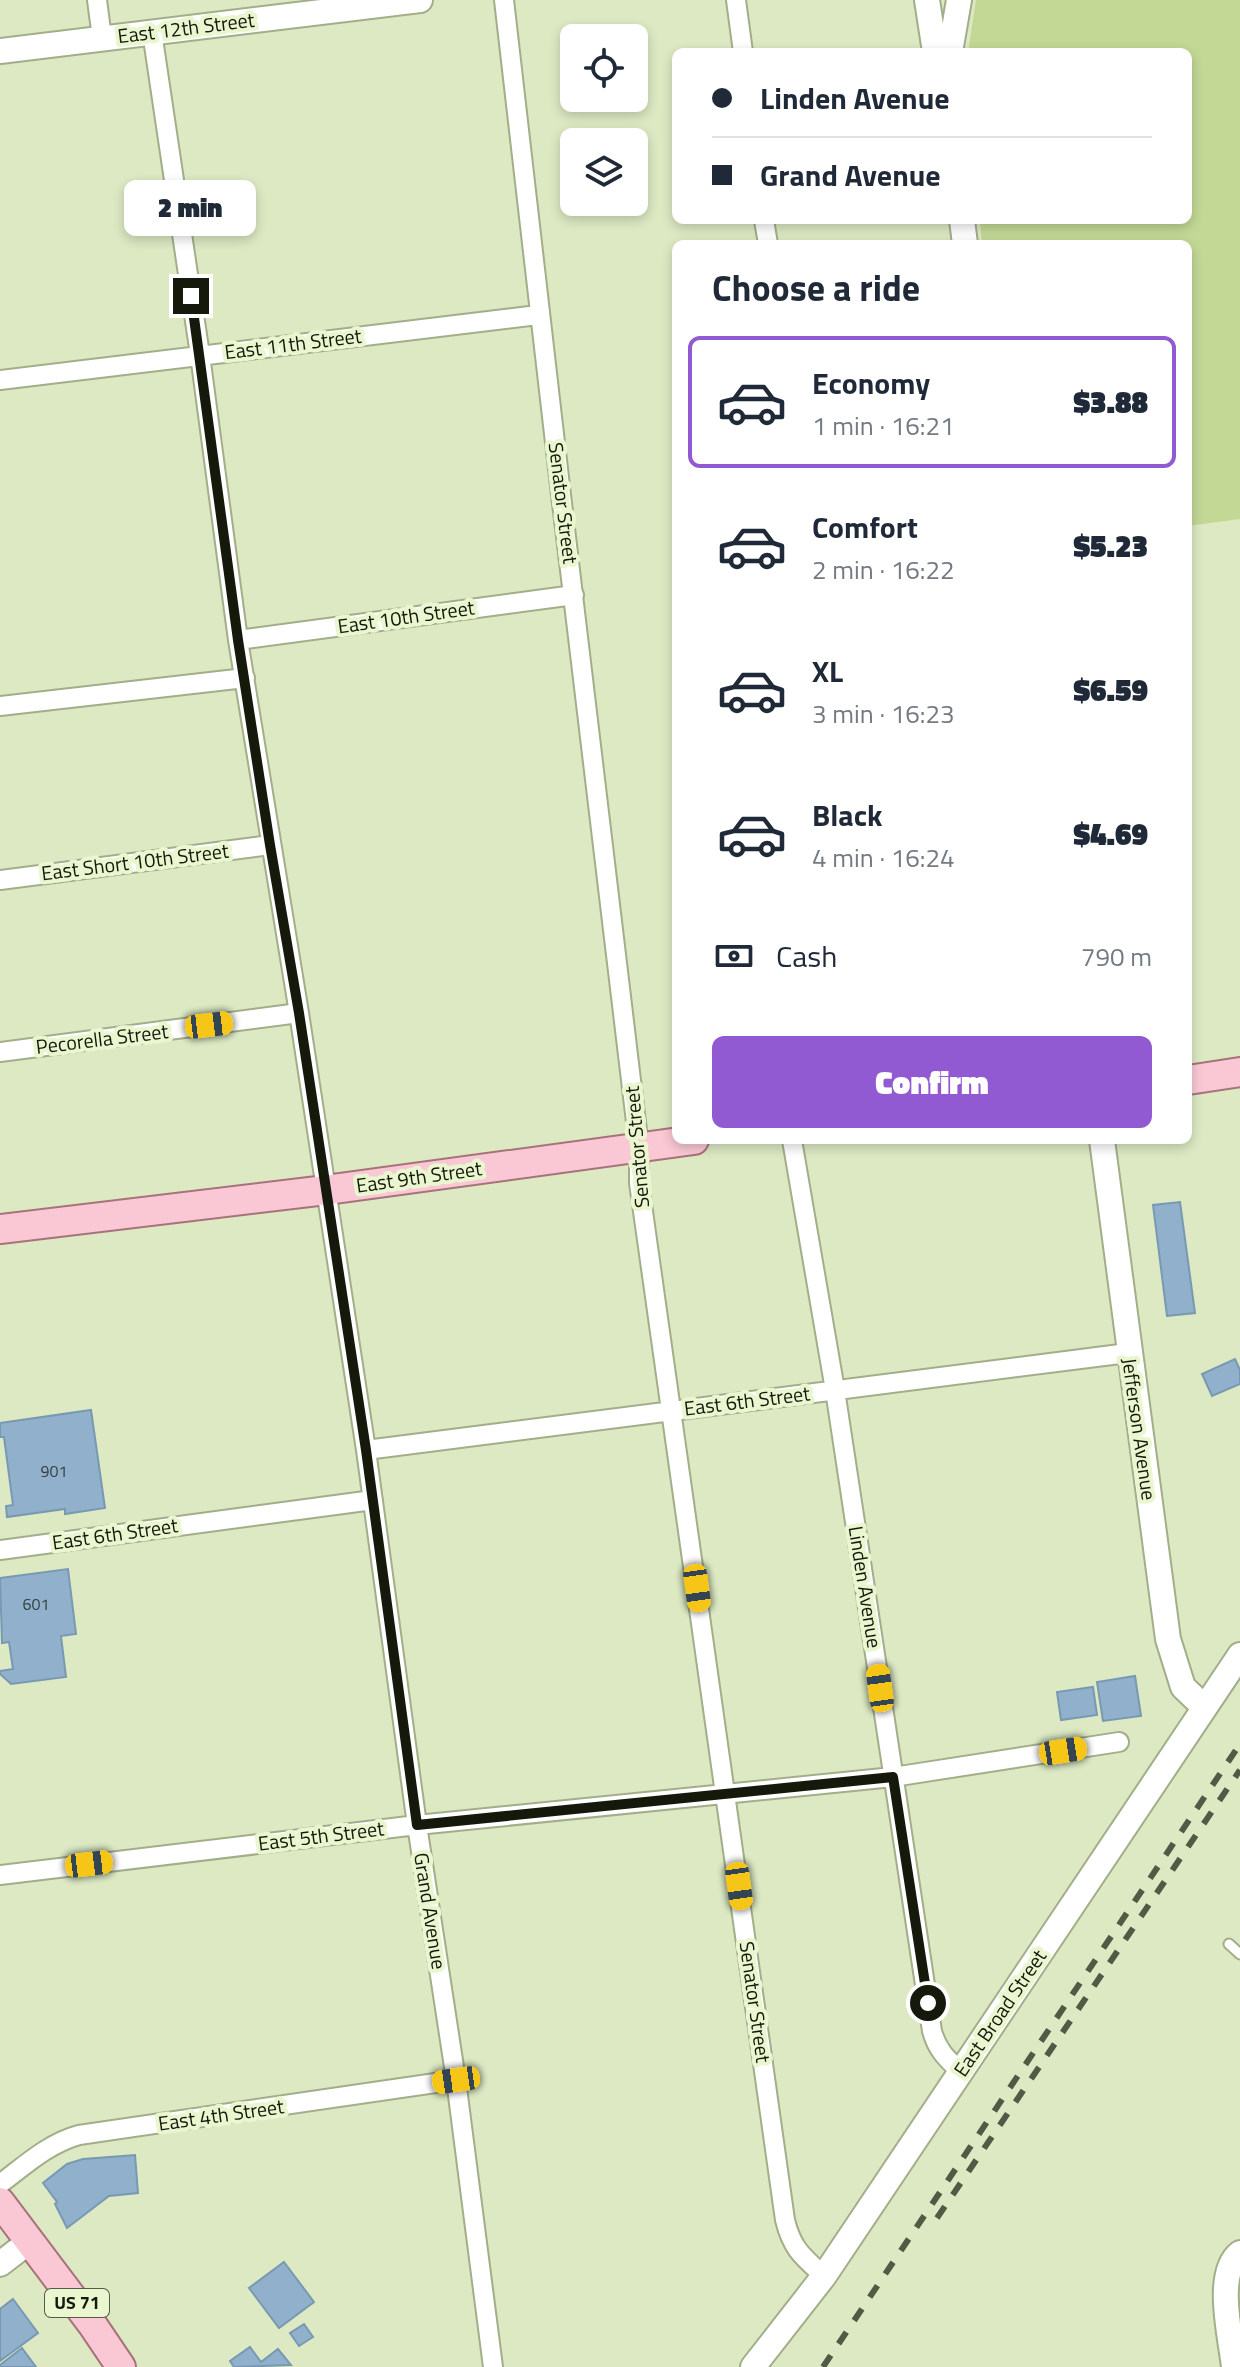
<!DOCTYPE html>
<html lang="en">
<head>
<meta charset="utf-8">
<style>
	:root { --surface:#fff; --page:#f2f2f3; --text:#1f2937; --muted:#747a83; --line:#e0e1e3; --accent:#925ad2 }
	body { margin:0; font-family:"Titillium Web",sans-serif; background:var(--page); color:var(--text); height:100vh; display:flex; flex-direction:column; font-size:30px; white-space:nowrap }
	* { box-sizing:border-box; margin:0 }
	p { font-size:26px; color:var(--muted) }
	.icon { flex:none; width:44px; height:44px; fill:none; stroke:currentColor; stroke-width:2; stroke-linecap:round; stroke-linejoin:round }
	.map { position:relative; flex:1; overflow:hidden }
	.panel { position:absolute; left:672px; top:240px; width:520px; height:904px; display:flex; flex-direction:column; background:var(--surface); border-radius:12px; box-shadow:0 4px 12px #0003 }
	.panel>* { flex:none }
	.hud { position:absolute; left:672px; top:48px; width:520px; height:176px; border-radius:12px; box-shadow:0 4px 12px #0003; display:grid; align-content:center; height:176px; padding:0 40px; background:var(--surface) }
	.buttons { position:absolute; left:560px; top:24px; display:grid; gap:16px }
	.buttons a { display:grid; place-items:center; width:88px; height:88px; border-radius:12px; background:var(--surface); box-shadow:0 4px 12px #0003; font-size:40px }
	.end { position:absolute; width:36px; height:36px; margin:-18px; border:10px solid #15190b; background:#fff; box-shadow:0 0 0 4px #fff }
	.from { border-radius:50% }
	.bubble { position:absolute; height:56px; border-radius:12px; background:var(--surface); box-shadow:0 4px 12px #0003; font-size:26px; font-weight:800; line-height:56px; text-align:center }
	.car { position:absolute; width:24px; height:48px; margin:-24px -12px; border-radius:10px; box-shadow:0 0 6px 2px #0007; background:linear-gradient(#f5c518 24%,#345 0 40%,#f5c518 0 76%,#345 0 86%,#f5c518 0) }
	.hud b { display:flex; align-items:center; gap:28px; height:76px; font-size:30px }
	.hud b+b { border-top:2px solid var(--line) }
	.hud i { width:20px; height:20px; background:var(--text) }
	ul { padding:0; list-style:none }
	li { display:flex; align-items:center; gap:24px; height:132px; margin:0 16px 12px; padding:0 24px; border:4px solid transparent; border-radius:12px }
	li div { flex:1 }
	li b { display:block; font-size:30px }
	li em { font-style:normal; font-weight:800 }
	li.active { border-color:var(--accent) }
	li>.icon { width:72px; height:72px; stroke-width:1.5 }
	h2 { padding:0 40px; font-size:36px; line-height:96px }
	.pay { display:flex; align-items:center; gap:20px; height:88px; padding:0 40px; font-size:30px }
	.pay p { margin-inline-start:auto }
	.button { display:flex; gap:16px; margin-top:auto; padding:16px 40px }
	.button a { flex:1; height:92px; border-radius:12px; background:var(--accent); color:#fff; font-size:32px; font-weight:800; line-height:92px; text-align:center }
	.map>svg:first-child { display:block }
</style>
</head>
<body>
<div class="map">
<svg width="1240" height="2367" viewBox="0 0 1240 2367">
	<rect width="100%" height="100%" fill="#dce9c3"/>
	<path fill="#c3d895" d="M976 0H1240V519L1188 526V244H982L980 220H1188V52H968Z"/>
	<path fill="#90b0cb" stroke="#7999b2" stroke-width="2" d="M1180 1202 1195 1313 1167 1316 1153 1205Z
		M1235 1359 1240 1370V1384L1212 1396 1202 1374Z
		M91 1410 105 1508 65 1514V1509L7 1517 6 1506 13 1505 4 1437H0V1423Z
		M68 1569 76 1634 61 1636 66 1677 11 1684 0 1674V1671L13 1669 9 1642 2 1643 0 1578Z
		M1135 1676 1141 1716 1103 1721 1097 1682Z
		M1093 1687 1097 1715 1061 1720 1057 1692Z
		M135 2155 138 2193 109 2196 67 2228 55 2204 57 2202 43 2183 67 2164 83 2159Z
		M284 2262 314 2302 279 2328 249 2288Z
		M13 2299 38 2333 0 2361V2309Z
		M304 2324 313 2337 299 2346 290 2333Z
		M250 2347 261 2362 278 2349 291 2365 234 2367 230 2361Z
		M22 2348 36 2367H0V2365Z"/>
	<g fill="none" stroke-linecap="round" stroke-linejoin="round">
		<defs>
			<path id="lane" d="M1229 1944 1240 1954"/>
			<path id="street" d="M97 0 102 38
				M504 0C546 383 594 764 639 1147V1183L785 2220C792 2249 803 2257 824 2276
				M736 0 743 52
				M152 32 200 355 238 640 299 1013 366 1450 417 1825 456 2080 493 2367
				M764 220 768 244
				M0 380 538 315
				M238 640 574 595
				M0 706 245 678
				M0 880 270 845
				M0 1052 299 1013
				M792 1140 835 1390 932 2031C937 2050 947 2059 961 2072
				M366 1450 1128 1353
				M0 1550 373 1500
				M0 1875 417 1825 893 1777 1119 1742
				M0 2184C24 2166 49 2143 79 2135L456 2080"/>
			<path id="secondary" d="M927 0 935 52
				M0 51 420 0
				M950 52 959 0
				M962 220 965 244
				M1102 1140 1168 1639 1183 1687 1204 1707
				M0 2264 30 2241
				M753 2367 824 2276 1240 1655
				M1234 2367C1231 2338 1214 2273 1240 2253"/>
			<path id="primary" d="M1188 1080 1240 1072
				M0 1229 326 1190 694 1140
				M0 2202 92 2324 121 2367"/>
		</defs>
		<use href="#lane" stroke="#a2ae8a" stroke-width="13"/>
		<use href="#street" stroke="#a2ae8a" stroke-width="22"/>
		<use href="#secondary" stroke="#a2ae8a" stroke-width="28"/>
		<use href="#primary" stroke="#a7737b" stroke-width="32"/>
		<use href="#lane" stroke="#fff" stroke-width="9"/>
		<use href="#street" stroke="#fff" stroke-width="18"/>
		<use href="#secondary" stroke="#fff" stroke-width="24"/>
		<use href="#primary" stroke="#f9c8d4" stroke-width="28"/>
		<path stroke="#525944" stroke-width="6" stroke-dasharray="14 14" stroke-linecap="butt" d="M937 2218 1240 1770
			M823 2367 1240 1744"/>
	</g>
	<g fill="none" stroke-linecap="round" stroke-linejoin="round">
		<path stroke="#15190b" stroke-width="10" d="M191 296 238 640 270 845 299 1013 366 1450 417 1825 893 1777 928 2003"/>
	</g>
	<g text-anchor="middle" stroke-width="8" stroke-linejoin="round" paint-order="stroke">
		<g font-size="16" fill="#343f3b">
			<text x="54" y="1477">901</text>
			<text x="36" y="1610">601</text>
		</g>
		<rect fill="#e9f6d0" stroke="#555b46" stroke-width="2" x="45" y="2289" width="64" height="28" rx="6"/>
		<g font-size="18" font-weight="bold" fill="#15190b">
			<text x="77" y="2309">US 71</text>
		</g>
		<g font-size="20" fill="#15190b" stroke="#e9f6d0">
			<text transform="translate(186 28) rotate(-7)" y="7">East 12th Street</text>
			<text transform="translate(293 344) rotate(-7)" y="7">East 11th Street</text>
			<text transform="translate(563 503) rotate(83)" y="7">Senator Street</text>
			<text transform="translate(406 617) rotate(-8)" y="7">East 10th Street</text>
			<text transform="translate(135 862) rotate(-7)" y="7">East Short 10th Street</text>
			<text transform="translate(102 1039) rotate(-7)" y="7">Pecorella Street</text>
			<text transform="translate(637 1147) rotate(-95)" y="7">Senator Street</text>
			<text transform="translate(419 1177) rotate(-8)" y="7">East 9th Street</text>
			<text transform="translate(747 1401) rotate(-7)" y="7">East 6th Street</text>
			<text transform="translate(1139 1429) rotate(82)" y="7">Jefferson Avenue</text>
			<text transform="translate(115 1534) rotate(-8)" y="7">East 6th Street</text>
			<text transform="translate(865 1587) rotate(81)" y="7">Linden Avenue</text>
			<text transform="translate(321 1836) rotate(-7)" y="7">East 5th Street</text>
			<text transform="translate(430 1911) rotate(81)" y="7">Grand Avenue</text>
			<text transform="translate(755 2002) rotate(82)" y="7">Senator Street</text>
			<text transform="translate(1000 2013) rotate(-56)" y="7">East Broad Street</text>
			<text transform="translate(221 2115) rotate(-8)" y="7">East 4th Street</text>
		</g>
	</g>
</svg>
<div class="buttons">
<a><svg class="icon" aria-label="locate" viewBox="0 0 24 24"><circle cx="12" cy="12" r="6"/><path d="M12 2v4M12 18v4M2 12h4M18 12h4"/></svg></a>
<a><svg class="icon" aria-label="layers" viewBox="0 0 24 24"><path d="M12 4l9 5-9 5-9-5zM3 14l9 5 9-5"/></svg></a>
</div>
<i class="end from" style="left:928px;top:2003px"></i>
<i class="end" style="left:191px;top:296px"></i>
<div class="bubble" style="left:124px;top:180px;width:132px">2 min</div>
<i class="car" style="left:209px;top:1025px;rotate:83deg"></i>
<i class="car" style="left:697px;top:1588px;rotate:172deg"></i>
<i class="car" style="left:880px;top:1688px;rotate:352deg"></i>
<i class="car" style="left:1063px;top:1751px;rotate:81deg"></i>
<i class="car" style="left:89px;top:1864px;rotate:83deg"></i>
<i class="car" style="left:739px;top:1886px;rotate:172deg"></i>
<i class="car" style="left:456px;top:2080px;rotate:262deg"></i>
<div class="hud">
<b><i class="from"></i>Linden Avenue</b>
<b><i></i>Grand Avenue</b>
</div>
<section class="panel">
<h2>Choose a ride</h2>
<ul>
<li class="active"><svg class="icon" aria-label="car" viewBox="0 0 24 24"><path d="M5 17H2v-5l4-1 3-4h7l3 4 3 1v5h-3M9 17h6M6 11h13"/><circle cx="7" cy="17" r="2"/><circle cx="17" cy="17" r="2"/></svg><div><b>Economy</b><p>1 min · 16:21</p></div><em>$3.88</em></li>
<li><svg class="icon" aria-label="car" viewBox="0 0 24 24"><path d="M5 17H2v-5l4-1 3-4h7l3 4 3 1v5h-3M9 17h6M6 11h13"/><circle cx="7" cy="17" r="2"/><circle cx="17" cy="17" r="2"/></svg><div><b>Comfort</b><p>2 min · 16:22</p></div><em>$5.23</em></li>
<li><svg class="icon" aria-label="car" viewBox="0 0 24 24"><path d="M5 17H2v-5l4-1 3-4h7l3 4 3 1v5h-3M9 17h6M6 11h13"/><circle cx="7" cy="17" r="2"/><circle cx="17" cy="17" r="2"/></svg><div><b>XL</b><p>3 min · 16:23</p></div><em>$6.59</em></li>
<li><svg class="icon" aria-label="car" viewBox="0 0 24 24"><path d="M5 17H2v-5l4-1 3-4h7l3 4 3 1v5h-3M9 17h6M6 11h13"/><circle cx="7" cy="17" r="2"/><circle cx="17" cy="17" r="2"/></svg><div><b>Black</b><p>4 min · 16:24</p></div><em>$4.69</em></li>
</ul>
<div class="pay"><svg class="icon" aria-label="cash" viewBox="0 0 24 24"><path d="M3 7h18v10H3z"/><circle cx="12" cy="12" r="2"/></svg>Cash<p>790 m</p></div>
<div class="button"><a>Confirm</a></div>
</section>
</div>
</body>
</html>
